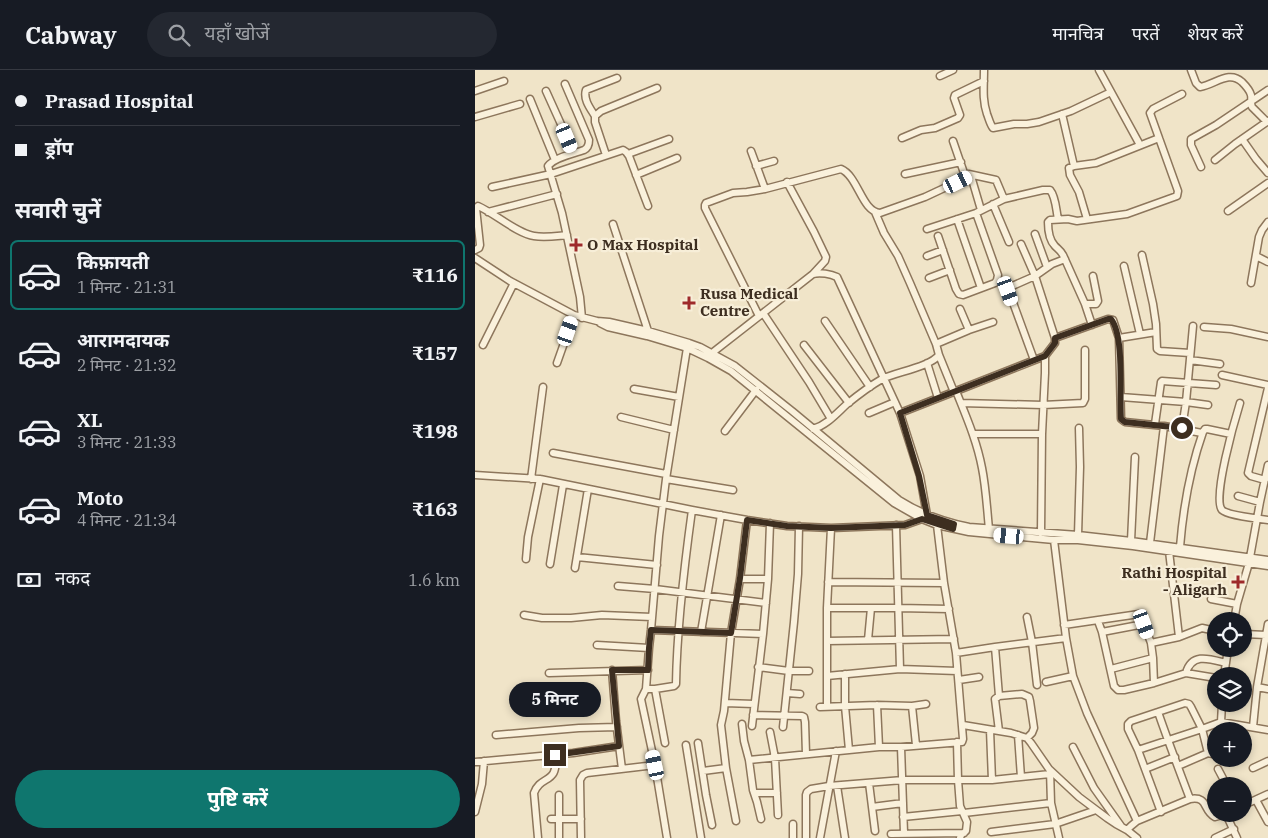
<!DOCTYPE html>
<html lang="hi">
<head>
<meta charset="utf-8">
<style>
	:root { --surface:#171b24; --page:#242831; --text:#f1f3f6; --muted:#9ea1a6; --line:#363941; --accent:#0f766e }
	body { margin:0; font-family:"IBM Plex Serif","Noto Sans Devanagari",serif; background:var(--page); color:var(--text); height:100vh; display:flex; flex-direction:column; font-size:19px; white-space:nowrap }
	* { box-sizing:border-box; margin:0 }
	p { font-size:16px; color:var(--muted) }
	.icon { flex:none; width:28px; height:28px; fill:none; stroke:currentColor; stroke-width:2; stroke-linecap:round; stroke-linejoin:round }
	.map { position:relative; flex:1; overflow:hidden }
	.sheet { display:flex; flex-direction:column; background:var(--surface); width:475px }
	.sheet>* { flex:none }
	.banner { display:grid; align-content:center; height:110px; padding:0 15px; background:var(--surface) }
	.controls { position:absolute; left:732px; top:542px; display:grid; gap:10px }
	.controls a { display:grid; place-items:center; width:45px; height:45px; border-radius:50%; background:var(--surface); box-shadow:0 2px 8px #0003; font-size:25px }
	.end { position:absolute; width:22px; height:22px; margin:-11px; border:6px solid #3d2e20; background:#fff; box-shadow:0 0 0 2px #fff }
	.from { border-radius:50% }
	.bubble { position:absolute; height:35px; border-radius:18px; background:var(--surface); box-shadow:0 2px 8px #0003; font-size:16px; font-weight:700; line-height:35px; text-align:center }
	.car { position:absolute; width:15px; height:30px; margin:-15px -8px; border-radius:6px; box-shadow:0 0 4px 1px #0007; background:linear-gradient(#fff 24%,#345 0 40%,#fff 0 76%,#345 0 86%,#fff 0) }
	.banner b { display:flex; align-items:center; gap:18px; height:48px; font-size:19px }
	.banner b+b { border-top:1px solid var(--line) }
	.banner i { width:12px; height:12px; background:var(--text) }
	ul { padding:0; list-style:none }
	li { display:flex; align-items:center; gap:15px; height:70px; margin:0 10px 8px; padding:0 5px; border:2px solid transparent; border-radius:8px }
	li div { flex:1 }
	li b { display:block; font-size:19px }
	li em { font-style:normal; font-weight:700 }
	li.current { border-color:var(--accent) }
	li>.icon { width:45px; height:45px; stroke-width:1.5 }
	h2 { padding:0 15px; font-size:22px; line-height:60px }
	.pay { display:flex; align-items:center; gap:12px; height:55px; padding:0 15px; font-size:19px }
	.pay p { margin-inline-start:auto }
	.cta { display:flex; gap:10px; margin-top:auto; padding:10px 15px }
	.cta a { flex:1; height:58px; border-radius:30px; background:var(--accent); color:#fff; font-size:20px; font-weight:700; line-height:58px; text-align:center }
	header { display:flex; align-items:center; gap:30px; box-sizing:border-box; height:70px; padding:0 25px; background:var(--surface); border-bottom:1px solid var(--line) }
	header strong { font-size:24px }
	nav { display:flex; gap:28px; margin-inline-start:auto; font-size:18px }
	.search { width:350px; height:45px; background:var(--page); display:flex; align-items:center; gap:12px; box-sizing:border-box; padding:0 18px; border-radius:28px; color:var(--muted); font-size:19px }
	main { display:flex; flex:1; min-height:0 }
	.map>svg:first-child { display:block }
</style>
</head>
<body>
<header>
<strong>Cabway</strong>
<div class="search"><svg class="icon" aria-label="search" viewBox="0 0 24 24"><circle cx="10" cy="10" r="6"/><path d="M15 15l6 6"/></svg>यहाँ खोजें</div>
<nav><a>मानचित्र</a><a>परतें</a><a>शेयर करें</a></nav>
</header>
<main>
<section class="sheet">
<div class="banner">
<b><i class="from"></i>Prasad Hospital</b>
<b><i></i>ड्रॉप</b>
</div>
<h2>सवारी चुनें</h2>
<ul>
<li class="current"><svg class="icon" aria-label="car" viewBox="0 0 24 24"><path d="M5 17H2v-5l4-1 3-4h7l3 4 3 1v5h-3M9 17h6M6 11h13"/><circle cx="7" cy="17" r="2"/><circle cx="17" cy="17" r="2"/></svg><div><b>किफ़ायती</b><p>1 मिनट · 21:31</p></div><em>₹116</em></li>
<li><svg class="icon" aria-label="car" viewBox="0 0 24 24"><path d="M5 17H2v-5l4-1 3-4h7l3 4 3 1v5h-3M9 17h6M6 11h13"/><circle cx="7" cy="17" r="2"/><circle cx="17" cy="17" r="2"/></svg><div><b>आरामदायक</b><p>2 मिनट · 21:32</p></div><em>₹157</em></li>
<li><svg class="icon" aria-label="car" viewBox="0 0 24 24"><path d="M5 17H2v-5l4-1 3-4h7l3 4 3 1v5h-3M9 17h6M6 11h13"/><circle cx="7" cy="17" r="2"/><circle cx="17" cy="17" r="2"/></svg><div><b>XL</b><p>3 मिनट · 21:33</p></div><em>₹198</em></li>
<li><svg class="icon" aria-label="car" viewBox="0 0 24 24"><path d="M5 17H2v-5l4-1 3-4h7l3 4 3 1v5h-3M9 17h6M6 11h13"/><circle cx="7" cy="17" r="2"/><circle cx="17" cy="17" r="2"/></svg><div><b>Moto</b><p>4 मिनट · 21:34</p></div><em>₹163</em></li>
</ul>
<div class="pay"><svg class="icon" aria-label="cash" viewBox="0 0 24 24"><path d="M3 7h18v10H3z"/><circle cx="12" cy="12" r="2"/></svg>नकद<p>1.6 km</p></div>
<div class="cta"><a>पुष्टि करें</a></div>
</section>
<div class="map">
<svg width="793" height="768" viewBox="0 0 793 768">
	<rect width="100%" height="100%" fill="#f0e4c8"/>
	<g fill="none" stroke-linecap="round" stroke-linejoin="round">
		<defs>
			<path id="minor" d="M509 0C509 16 507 29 512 44 514 49 515 54 518 58L539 54H552L564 52 596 41 636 22
				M624 0 665 75
				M716 0 721 13 725 17C741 14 754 0 767 12 770 15 775 21 776 25 777 29 775 33 777 37L792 52
				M465 6 478 0
				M90 14 114 70C114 75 113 78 109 80 98 84 80 87 73 96L87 143 105 227 107 248
				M0 21 29 11
				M71 21 99 83
				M55 29 80 90
				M587 44 599 96
				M120 46C115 38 108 29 111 20L142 8
				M0 47 45 34
				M427 68 446 60 460 58 483 48 485 45 479 28 480 25 509 11
				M767 69 781 89 793 103
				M276 81 290 119
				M153 84 194 69
				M131 85 120 52V46L126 41 182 18
				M740 90 760 74 793 51
				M281 96 299 91
				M726 97 716 75V69L741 55 793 20
				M430 104 486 92
				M161 105 202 88
				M496 106 506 140
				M312 112 339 162 351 187 350 191 338 204
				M17 117 76 104 148 80 151 82 154 86 173 136
				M529 129 568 120H575C581 127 581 140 583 149
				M518 134 534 172
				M753 141 793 113
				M13 142 82 124
				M482 149 506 218
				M612 149 604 122 595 105 594 98 599 96 621 93 684 68
				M138 154 173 261
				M452 159 501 143 529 129 521 110 489 103 478 71
				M560 164 572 197
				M463 166 481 219 484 224 488 225 520 213 522 210 523 205 501 143
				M0 180 4 178 5 175 1 138 3 136C19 143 43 164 59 166 70 168 81 166 92 165
				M667 185 678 234 681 254 682 279 685 281 715 283
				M452 186 468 180
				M781 186 793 192
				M0 188 35 211 99 245 122 251 134 252 173 261 214 273 225 277 260 296 317 341 424 430C446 444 469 452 494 457L603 465 656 471 793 490
				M649 196 665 264
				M454 208 475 200
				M776 213 784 167 787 160 793 152
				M610 234H621L623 231 618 206
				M485 239 494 260
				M288 243 334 312 356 349
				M284 246 230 138V135L231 133 258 123 272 122 290 119 366 99C383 106 387 142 405 143L450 127 497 105
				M350 251 395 317
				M125 253 133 257 172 266 212 278 233 288 256 301 419 433 447 449 462 455 494 462 579 470H603L658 476 793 496
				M617 255 610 234 588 185C586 181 583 179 580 176 574 170 573 160 573 152L575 150 593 149 602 151 652 144 702 126 703 121 675 43 678 39 707 24
				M729 257 756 259 793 267
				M681 262 644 268 646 349 650 352 689 356 727 363
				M580 268 633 249 638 250 644 268
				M461 274 494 260 518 252
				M8 275 39 213
				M329 275 374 333
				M237 283 338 204C345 202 356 204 362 207L425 343 445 406 452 445
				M464 285 479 322
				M559 290 533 219 535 217 560 206 577 194 590 189
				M715 290 745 294
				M82 293 99 245
				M452 293 463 328
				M747 305 793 315
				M159 319 204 327
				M646 327 711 332 733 335
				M486 333 568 335 608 333 610 329V280
				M765 333C760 349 737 429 747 440 752 445 784 449 793 450
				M394 343 420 332
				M425 343 481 321
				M146 347 199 360
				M680 354 686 312 687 311 741 315
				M707 358 711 332 718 256
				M338 359C352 355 362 343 372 334 383 325 395 316 407 309 421 302 455 297 464 285L461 274 435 213 423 186 409 163 400 142
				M250 361 281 320
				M498 364H567
				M78 383 191 404
				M0 405 65 409 217 440 272 450 312 456 356 458 430 455 447 449
				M56 409 68 317
				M191 409 258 420
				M790 410 776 406 773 403 793 318
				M763 426 785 432
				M421 455 425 599
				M514 459C512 439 511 418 507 398 502 371 491 346 481 321L570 286 580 273V268L560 206 546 174
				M566 463 567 364 570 303V286
				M603 465 605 397 604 358
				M579 470 591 568 598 606 612 643 662 751
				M656 471 660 387
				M675 473 689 356
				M705 477C708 440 716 396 728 362L730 359H732L756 364
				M694 481 704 567
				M102 487 182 495
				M51 489 53 467 65 409
				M75 494 88 415
				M100 498 113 419
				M265 509 272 450
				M353 512 469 513
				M143 516 180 519 291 533
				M736 529 762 534 759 551
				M762 534 774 493 785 432 793 395
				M352 538H423L474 539
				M49 545 67 548H96L127 545 177 547
				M552 547 557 572 562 615
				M623 551 627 562 639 616 643 620H649L679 613 711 603 741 608
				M589 555 664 544 666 546 676 573
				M176 560 288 564 293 509 295 453
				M226 562 246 445
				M627 562 669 554
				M769 564 791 565
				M393 570 396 538
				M352 571 479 569
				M122 575 174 578
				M520 577 524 626
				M481 583 520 577 591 568
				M283 597 314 601H334
				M636 599 678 588
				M137 600 141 651 147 699
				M74 603 173 600
				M711 603C717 582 735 589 751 593
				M370 604V636L374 680
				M352 606 425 599 482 601
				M749 606 753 579
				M484 610 504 607
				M571 612 598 606
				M679 613 678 588 676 573 704 567 727 558 741 561
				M782 617 793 619
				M171 619H180L199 616 201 614C202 555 209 498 217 440
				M180 619 190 673
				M312 623 325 624
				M250 633 279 634
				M402 635 404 677
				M352 636V538L356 458
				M437 636 451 634
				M345 637 402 635 437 636 441 675
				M683 642C693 671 704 700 715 729
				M278 645 327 646 329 647 330 652 331 684
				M746 652 747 634
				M267 654 269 671 274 690 278 720 282 732 286 749
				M488 655 536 663 552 668 556 673 574 699 604 727 632 748 641 754 652 760 662 768
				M277 656 288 564
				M308 657 319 552 323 504 324 456
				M778 657 782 617 793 554
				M515 660 517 710
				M524 661 520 629 524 626 547 624 554 627 555 631 559 658 557 663 552 668
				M295 662 300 688 303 745
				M21 665 104 658 142 657
				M543 665 546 707
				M482 672 483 710 485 736 492 752 491 761 486 765 485 768
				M223 673 231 725 237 755
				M211 675 226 768
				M426 677 429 763
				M598 677 619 718 646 756
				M663 680 653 659V654L656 651 710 633 714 634 716 637 727 659 733 683 737 684 741 683
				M274 690 404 677H426L487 672 488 669 481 583 469 513 462 455
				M0 692 98 683 144 676
				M703 696 733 683
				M778 698 793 691
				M670 699 700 687
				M743 699 752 716
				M575 700 576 733 584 768
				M228 701 251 698
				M394 713 400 761
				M362 716 370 768
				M280 723H302
				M781 730 793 752
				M769 735 793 724
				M397 737 428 733
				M0 742 7 714 9 691
				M686 742 663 680 727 659 746 652 793 660
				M489 743 576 733
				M751 744 762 768
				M428 747 487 741
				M76 749H106
				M261 751 251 698 246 655 249 641 256 563 265 509H293
				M318 754V768
				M652 760 656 756 662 751 715 729C734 726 727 740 740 747L751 744
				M516 762 580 754 621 740
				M416 764 489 763
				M63 768 59 723C66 704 84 715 80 685
				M84 768V725
				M106 768 105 710 108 705 112 703 180 695
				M192 768 180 695 166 629 171 619 174 578 176 560 184 466 191 409 212 278
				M331 768V725L332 722 336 719 354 716 428 710H517L575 704
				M345 768 361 681
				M740 768 759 759"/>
		</defs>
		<use href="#minor" stroke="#8d765c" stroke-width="9"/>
		<use href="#minor" stroke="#faf1dc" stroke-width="6"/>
	</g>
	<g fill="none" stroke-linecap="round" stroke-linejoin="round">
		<path stroke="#3d2e20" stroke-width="6" d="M80 685 144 676 137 600H173L174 578 176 560 256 563 265 508 272 450 312 456 356 458 430 455 447 449 478 459 479 454 452 445 444 406 425 343 570 286 580 273V268L633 249H636C650 267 644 325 646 349L650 352 707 358"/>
	</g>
	<g fill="#9e2a2b" stroke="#f7eed8" stroke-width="2">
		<path d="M98.5 167.5h5v5h5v5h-5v5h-5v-5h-5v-5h5z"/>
		<path d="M211.5 225.5h5v5h5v5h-5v5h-5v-5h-5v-5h5z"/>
		<path d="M760.5 504.5h5v5h5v5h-5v5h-5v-5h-5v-5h5z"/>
	</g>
	<g text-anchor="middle" stroke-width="4.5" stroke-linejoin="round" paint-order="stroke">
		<g font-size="15" font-weight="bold" fill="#3d2e20" stroke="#f7eed8" text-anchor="start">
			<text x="112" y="180">O Max Hospital</text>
			<text x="225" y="229">Rusa Medical<tspan x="225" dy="17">Centre</tspan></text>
			<text x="752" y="508" text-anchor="end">Rathi Hospital<tspan x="752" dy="17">- Aligarh</tspan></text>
		</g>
	</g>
</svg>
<div class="controls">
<a><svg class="icon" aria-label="locate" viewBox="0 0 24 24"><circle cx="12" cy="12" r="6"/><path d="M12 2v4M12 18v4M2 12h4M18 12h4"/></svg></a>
<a><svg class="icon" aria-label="layers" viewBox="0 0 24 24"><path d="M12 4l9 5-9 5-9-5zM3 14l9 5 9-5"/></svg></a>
<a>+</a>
<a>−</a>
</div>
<i class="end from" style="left:707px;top:358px"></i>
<i class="end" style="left:80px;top:685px"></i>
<div class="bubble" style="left:34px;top:612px;width:92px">5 मिनट</div>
<i class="car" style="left:92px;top:68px;rotate:157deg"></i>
<i class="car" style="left:483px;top:112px;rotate:64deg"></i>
<i class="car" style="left:533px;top:221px;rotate:160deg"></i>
<i class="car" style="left:93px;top:261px;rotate:19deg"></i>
<i class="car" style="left:534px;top:466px;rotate:275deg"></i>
<i class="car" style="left:669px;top:554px;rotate:160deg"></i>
<i class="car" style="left:180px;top:695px;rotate:348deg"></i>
</div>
</main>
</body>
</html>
